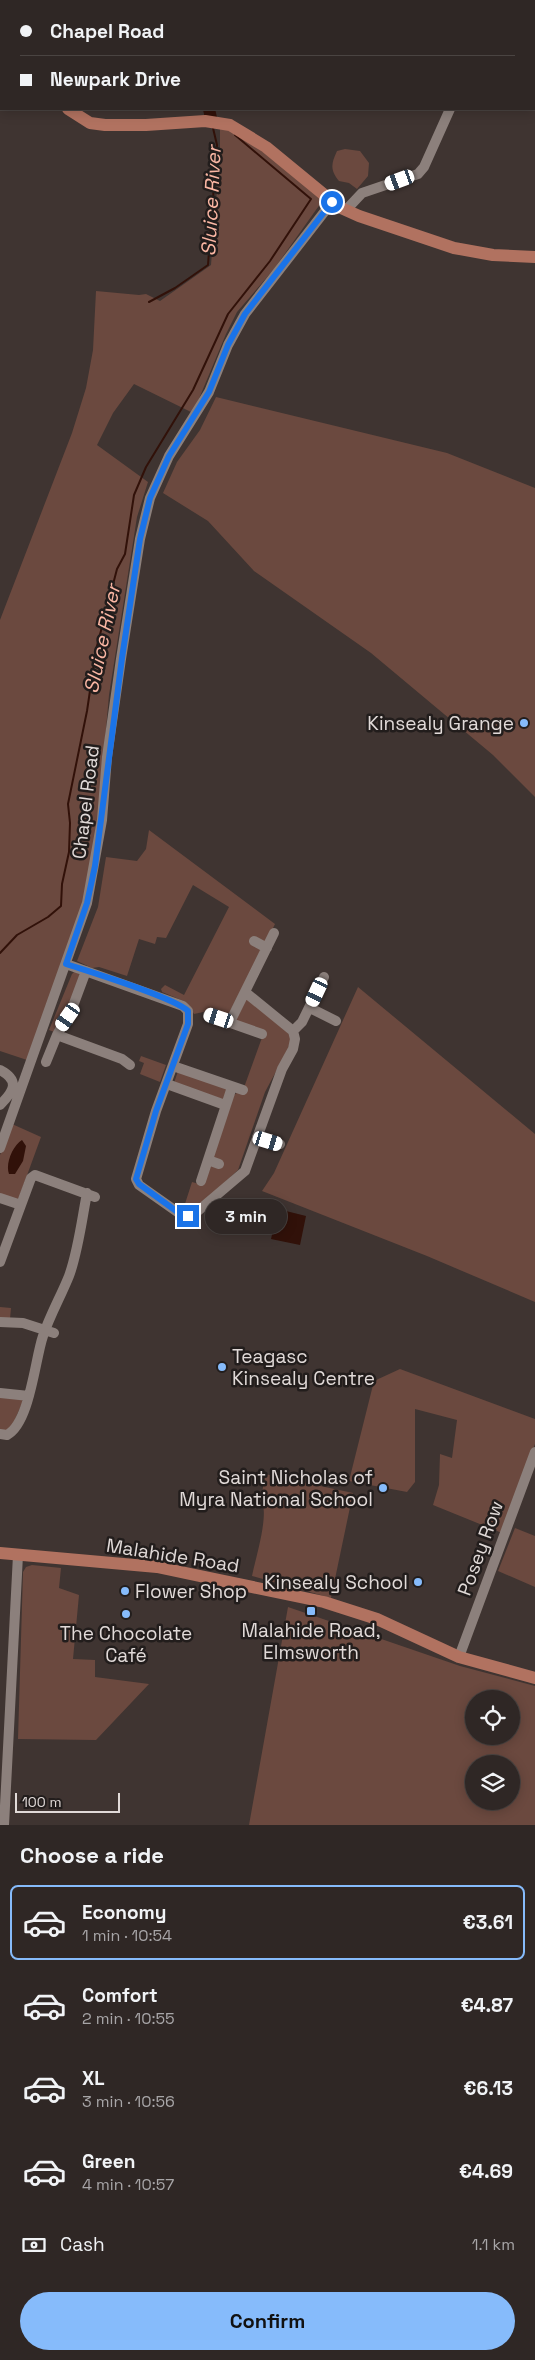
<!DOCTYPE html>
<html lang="en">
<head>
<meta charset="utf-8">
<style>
	:root { --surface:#2f2725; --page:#372f2d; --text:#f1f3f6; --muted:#a7a5a7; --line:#4a4442; --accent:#86bbfb }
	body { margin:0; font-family:"Space Grotesk",sans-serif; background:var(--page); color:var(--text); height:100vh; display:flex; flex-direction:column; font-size:19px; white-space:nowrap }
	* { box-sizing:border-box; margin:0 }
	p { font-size:16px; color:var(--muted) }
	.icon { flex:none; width:28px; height:28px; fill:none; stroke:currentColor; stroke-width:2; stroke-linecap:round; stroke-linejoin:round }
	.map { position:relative; height:1825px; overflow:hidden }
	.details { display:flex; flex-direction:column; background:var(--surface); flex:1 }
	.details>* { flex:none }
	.guide { position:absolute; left:0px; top:0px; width:535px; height:110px; box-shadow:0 2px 12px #0003,0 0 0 1px var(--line); display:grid; align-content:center; height:110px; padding:0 20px; background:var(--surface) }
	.tools { position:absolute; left:465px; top:1690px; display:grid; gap:10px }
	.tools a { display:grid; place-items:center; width:55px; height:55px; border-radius:50%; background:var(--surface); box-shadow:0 2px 12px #0003,0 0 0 1px var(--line); font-size:25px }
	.scale { position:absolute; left:15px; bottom:12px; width:105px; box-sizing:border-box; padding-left:5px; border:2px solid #e1dad8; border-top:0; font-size:14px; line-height:18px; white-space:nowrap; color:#e1dad8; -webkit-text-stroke:4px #221d1c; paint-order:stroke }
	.end { position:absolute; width:22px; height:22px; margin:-11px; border:6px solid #1a73e8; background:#fff; box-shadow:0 0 0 2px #fff }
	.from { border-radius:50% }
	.bubble { position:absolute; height:35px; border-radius:18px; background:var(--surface); box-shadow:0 2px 12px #0003,0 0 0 1px var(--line); font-size:16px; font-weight:600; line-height:35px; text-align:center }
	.car { position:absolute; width:15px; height:30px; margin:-15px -8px; border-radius:6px; box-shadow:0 0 4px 1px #0007; background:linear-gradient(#fff 24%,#345 0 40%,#fff 0 76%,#345 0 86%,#fff 0) }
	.guide b { display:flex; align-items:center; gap:18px; height:48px; font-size:19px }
	.guide b+b { border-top:1px solid var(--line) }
	.guide i { width:12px; height:12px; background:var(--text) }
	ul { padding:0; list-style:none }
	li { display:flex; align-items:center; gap:15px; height:75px; margin:0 10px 8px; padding:0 10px; border:2px solid transparent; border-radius:8px }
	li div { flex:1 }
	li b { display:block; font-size:19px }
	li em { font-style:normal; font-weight:600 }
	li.active { border-color:var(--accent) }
	li>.icon { width:45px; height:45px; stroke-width:1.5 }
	h2 { padding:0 20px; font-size:22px; line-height:60px }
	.pay { display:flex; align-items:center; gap:12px; height:55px; padding:0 20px; font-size:19px }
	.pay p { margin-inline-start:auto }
	.cta { display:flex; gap:10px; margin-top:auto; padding:10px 20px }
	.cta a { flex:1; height:58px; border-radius:30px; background:var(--accent); color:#111; font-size:20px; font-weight:600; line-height:58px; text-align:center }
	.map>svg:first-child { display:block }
</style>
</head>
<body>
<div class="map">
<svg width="535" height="1825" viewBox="0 0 535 1825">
	<rect width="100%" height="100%" fill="#3f3431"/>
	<path fill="#6b493f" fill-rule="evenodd" d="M220 127 240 133 323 200 274 269 237 312 226 334 193 413 134 384 113 413 97 445 148 482 137 517 109 695 98 820 83 903 27 1060 0 1051V620L72 433 86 388 93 350 96 291 139 295 146 294 160 301 211 265 220 153Z
		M345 149 360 151 369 163 368 176 357 189 349 183 339 181C330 170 331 164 337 151Z
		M216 397 447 453 535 488V797L493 755 371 653 254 571 208 521 163 493 177 462 200 430Z
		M149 830 275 924 268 938 259 947 261 951 227 1017 208 1011 194 1014 186 1002 162 992 161 989 165 985 184 995 229 907 193 885 166 938 157 937 155 944 139 939 127 976 99 967 92 968 77 961 98 907 106 857 137 861 146 849Z
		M75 971 80 975 68 1010 54 1032 49 1030 72 974Z
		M358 987 535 1134V1302L427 1256 262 1191 274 1173Z
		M245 998 288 1031 291 1039 288 1049 265 1092 238 1170 192 1213 183 1210 192 1182 203 1185 234 1095 238 1092 242 1093 264 1032 235 1020Z
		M141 1056 166 1065 160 1082 140 1074 144 1063 139 1061Z
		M178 1071 227 1089 225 1100 174 1083Z
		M12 1124 41 1137 18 1200 0 1195V1155Z
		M0 1307 11 1308 10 1319H0Z
		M400 1369 535 1419V1444L502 1533 433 1505 439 1485 440 1454 452 1458 457 1420 415 1409V1482L407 1492 349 1481 374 1381Z
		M0 1396 20 1398 23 1401 10 1431 0 1432Z
		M265 1474 353 1493 331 1598 252 1576C255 1560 270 1513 261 1500Z
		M515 1528 535 1536V1587L498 1571Z
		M32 1565 61 1568 59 1588 79 1595 73 1659 95 1660V1677L149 1684 96 1740 18 1739 23 1572 26 1567Z
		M288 1607 460 1666 535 1686V1825H249ZM474 1699H511V1736H474ZM474 1764H511V1801H474Z"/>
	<path fill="#311109" d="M22 1140 26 1146 23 1161 15 1174H9C5 1164 13 1145 22 1140Z
		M278 1209 306 1216 300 1245 271 1239Z"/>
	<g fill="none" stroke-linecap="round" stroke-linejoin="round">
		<path stroke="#311109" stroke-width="2" d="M149 302 175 288 208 265 217 145 213 128
			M0 953 17 935 48 917 61 906 62 884 69 852 70 823 68 804 87 711 96 650 117 569 125 554 134 495 146 467 193 390 228 314 270 261 311 199 235 135"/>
		<path stroke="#311109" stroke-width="12" d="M155 0 156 1
			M209 109 211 118"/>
		<path stroke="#8c807c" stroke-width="10" d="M520 1 521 0
			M346 210 362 193 418 174 424 167 450 109
			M254 941 267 948
			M66 964 183 1006 188 1011V1024L156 1111 136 1179 139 1185 183 1216H192L245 1171 282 1069 293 1049 295 1039 293 1031
			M245 992 293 1031
			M310 1008 336 1021
			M208 1015 262 1034
			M230 1022 274 933
			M293 1031 302 1022 324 977
			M57 1035 122 1059 130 1065
			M46 1062 57 1035 73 1006 86 971
			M173 1066 243 1090
			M0 1070C21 1081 13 1092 0 1105
			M167 1084 225 1105
			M257 1137 280 1144
			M0 1148 87 903 102 820 107 757 121 659 140 539 150 498 169 456 209 392 228 345 245 314 332 202
			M208 1160 219 1164
			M201 1181 232 1087
			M0 1198 21 1205 31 1178 35 1175 95 1197
			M0 1262 21 1205
			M0 1322 23 1323 54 1333
			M0 1393 29 1396
			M0 1434 7 1435C30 1423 35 1359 43 1336 50 1315 61 1296 69 1276 78 1252 82 1219 87 1193
			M459 1657 535 1452
			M4 1825 18 1555"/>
		<path stroke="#b17260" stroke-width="12" d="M0 68 1 69
			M68 109 90 123 105 125H146L205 121 230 125 266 147 339 207 359 216 454 248 493 255 535 257
			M0 1553 157 1567 324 1602 377 1619 459 1657 535 1678"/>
	</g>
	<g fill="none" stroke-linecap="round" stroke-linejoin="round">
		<path stroke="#1a73e8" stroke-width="6" d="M188 1216H183L139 1184 136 1179 156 1111 188 1024V1011C173 997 90 972 66 964L87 903 95 866 122 658 140 539 150 498 169 456 209 392 228 345 245 314 332 202"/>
	</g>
	<g fill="#86bbfb" stroke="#221d1c" stroke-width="2">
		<circle cx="524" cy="723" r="5"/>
		<circle cx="222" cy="1367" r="5"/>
		<circle cx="383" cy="1488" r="5"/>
		<circle cx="418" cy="1582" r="5"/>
		<circle cx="125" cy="1591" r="5"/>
		<rect x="306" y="1606" width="10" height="10" rx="2.5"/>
		<circle cx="126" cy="1614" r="5"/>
	</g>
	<g text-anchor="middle" stroke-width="5" stroke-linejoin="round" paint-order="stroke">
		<g font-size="19" fill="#e1dad8" stroke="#221d1c" text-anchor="end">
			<text x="514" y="730">Kinsealy Grange</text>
			<text x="232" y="1363" text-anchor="start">Teagasc<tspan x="232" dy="22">Kinsealy Centre</tspan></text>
			<text x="373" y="1484">Saint Nicholas of<tspan x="373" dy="22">Myra National School</tspan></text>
			<text x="408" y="1589">Kinsealy School</text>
			<text x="135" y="1598" text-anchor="start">Flower Shop</text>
			<text x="311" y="1637" text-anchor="middle">Malahide Road,<tspan x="311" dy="22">Elmsworth</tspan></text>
			<text x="126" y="1640" text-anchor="middle">The Chocolate<tspan x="126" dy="22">Café</tspan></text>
		</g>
		<g font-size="19" fill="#e1dad8" stroke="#221d1c">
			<text transform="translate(85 802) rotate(-83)" y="7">Chapel Road</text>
			<text transform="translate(480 1548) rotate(-70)" y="7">Posey Row</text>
			<text transform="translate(173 1555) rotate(9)" y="7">Malahide Road</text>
		</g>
		<g font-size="20" font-style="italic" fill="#fab6a3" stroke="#221d1c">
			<text transform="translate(211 201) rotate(-87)" y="7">Sluice River</text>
			<text transform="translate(102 639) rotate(-78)" y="7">Sluice River</text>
		</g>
	</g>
</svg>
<div class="tools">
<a><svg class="icon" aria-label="locate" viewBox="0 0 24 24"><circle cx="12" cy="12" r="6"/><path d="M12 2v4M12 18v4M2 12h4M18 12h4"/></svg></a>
<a><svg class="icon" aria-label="layers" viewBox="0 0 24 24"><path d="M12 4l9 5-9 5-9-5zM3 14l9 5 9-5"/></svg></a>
</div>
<div class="scale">100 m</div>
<i class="end from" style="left:332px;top:202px"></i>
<i class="end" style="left:188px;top:1216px"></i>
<div class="bubble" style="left:205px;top:1199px;width:82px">3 min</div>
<i class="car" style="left:400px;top:180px;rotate:250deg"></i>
<i class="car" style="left:317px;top:992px;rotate:205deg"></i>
<i class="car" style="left:68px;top:1017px;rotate:215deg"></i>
<i class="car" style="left:219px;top:1018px;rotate:288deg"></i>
<i class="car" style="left:268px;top:1141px;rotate:107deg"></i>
<div class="guide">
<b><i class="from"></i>Chapel Road</b>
<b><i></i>Newpark Drive</b>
</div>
</div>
<section class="details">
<h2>Choose a ride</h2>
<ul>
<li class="active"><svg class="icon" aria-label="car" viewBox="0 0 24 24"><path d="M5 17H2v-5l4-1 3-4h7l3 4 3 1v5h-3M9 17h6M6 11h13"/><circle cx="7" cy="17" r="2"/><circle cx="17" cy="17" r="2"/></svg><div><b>Economy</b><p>1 min · 10:54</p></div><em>€3.61</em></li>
<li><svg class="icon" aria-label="car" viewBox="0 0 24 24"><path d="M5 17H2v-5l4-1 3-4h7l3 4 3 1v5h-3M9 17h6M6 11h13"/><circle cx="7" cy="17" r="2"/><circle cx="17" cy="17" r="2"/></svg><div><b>Comfort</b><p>2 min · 10:55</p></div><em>€4.87</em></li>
<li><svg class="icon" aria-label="car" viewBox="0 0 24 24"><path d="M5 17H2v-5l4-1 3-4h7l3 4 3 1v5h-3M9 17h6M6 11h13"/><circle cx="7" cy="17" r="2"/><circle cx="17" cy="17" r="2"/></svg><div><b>XL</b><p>3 min · 10:56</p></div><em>€6.13</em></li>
<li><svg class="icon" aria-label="car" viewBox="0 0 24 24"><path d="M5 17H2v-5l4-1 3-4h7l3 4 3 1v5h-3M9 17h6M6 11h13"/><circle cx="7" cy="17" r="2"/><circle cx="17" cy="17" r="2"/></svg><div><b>Green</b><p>4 min · 10:57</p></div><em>€4.69</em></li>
</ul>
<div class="pay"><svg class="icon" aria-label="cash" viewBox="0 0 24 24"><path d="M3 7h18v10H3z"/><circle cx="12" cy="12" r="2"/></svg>Cash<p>1.1 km</p></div>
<div class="cta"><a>Confirm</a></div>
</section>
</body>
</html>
